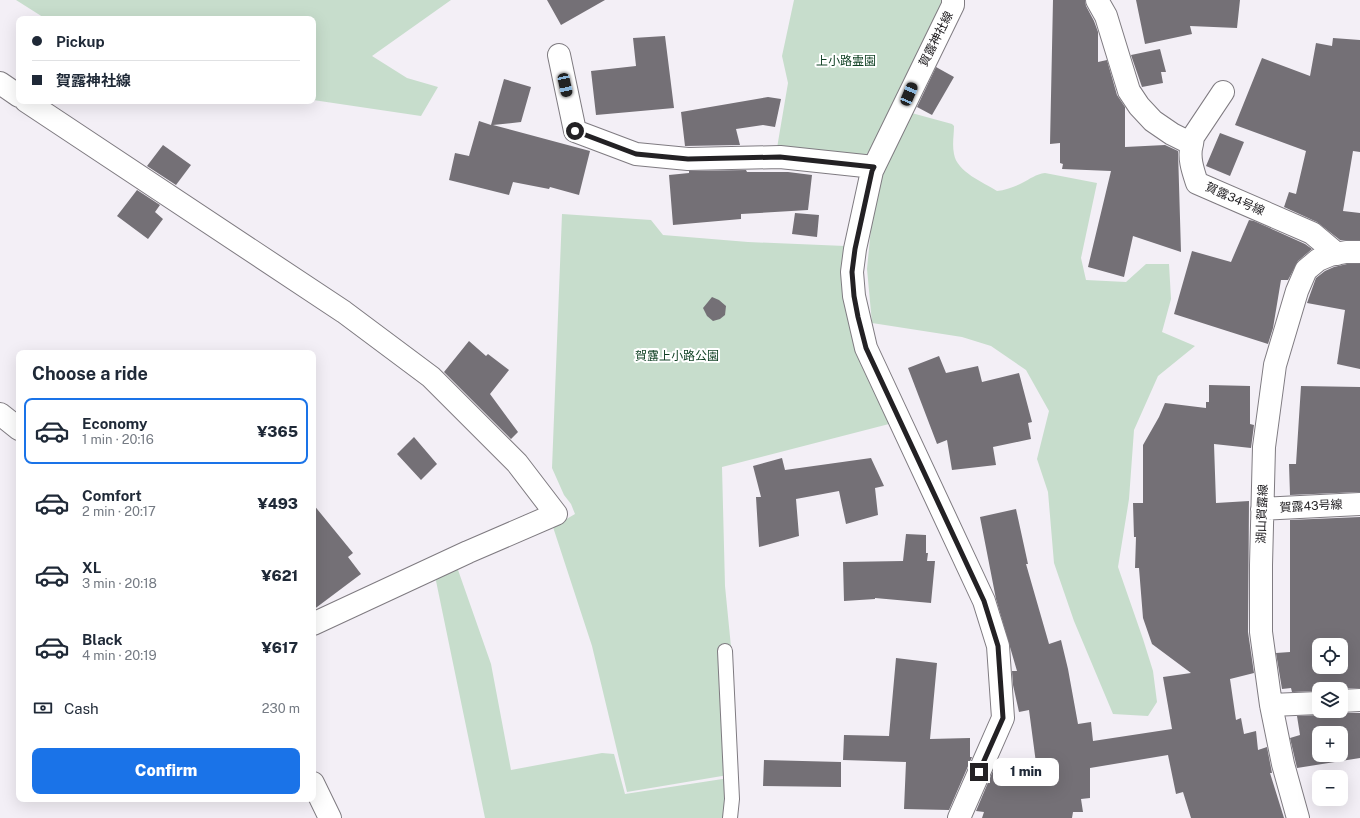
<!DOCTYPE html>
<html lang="en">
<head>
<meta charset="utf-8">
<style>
	:root { --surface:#fff; --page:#f2f2f3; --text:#1f2937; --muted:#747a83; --line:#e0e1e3; --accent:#1a73e8 }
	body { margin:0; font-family:"Public Sans","Noto Sans JP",sans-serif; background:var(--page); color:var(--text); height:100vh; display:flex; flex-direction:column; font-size:15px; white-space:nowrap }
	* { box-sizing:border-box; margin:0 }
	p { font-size:13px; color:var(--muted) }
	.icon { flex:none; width:22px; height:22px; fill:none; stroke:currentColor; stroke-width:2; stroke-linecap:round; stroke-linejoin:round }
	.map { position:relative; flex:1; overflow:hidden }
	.panel { position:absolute; left:16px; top:350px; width:300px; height:452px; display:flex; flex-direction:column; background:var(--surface); border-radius:8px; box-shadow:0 4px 16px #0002 }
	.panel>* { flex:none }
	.hud { position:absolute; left:16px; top:16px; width:300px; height:88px; border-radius:8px; box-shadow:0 4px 16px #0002; display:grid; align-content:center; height:88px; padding:0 16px; background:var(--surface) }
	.controls { position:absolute; left:1312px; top:638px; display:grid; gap:8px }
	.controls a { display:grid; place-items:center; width:36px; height:36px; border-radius:8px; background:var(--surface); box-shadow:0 4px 16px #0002; font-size:20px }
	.end { position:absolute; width:18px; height:18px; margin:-9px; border:5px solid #232124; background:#fff; box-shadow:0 0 0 2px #fff }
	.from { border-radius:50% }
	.bubble { position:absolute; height:28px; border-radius:8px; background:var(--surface); box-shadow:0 4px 16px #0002; font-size:13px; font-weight:800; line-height:28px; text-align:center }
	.car { position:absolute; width:12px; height:24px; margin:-12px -6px; border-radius:5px; box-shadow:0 0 3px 1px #0007; background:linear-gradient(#222 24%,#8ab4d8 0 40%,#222 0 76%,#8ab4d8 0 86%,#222 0) }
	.hud b { display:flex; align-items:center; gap:14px; height:38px; font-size:15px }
	.hud b+b { border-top:1px solid var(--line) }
	.hud i { width:10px; height:10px; background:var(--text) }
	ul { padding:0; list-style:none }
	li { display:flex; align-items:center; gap:12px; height:66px; margin:0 8px 6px; padding:0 8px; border:2px solid transparent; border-radius:8px }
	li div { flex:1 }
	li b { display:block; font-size:15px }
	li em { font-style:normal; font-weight:800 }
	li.selected { border-color:var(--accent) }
	li>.icon { width:36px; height:36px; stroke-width:1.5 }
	h2 { padding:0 16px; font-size:18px; line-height:48px }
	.pay { display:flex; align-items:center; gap:10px; height:44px; padding:0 16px; font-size:15px }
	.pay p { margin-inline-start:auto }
	.cta { display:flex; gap:8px; margin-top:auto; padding:8px 16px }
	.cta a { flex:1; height:46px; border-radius:8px; background:var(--accent); color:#fff; font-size:16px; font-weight:800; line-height:46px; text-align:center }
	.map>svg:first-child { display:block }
</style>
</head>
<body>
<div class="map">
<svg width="1360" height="818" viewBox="0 0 1360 818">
	<rect width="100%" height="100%" fill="#f3eff6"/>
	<path fill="#c7ddcc" d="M16 0H451L372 56 407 78 438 87 421 116 313 100V19H46Z
		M794 0H944L877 139 866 155 854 157 777 148 788 83 782 56Z
		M908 112 952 124 954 126C954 135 952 144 954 154 957 172 983 182 997 191 1006 190 1014 187 1022 183 1030 179 1036 174 1045 173L1097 183 1081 258 1086 280 1126 282 1146 264H1169L1171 299 1162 332 1195 346 1158 376 1134 430 1129 499 1118 567 1143 639 1153 671 1157 702 1148 716 1113 714 1074 621 1054 563 1048 492 1037 459 1049 411 1026 370 991 346 962 337 872 323 867 269 873 207 883 170Z
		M562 214 651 220 663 235 748 242 845 246 865 368 889 424 722 467 725 586 732 657H722L728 775 627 792 592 646 553 527 575 514 571 504 564 495 552 468Z
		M457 567 491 664 511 770 602 753 614 754 625 794 729 778 723 818H485L435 576Z"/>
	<path fill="#747076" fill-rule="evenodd" d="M547 0H605L561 25Z
		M1053 0H1085L1086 6 1094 21 1098 32V62L1107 60 1117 95 1125 107V147L1165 145 1178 151 1181 252 1133 236 1124 277 1088 267 1111 171 1062 169 1063 164 1060 163V143L1050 144Z
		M1136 0H1240L1237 28 1190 26 1192 34 1145 44Z
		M665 36 674 108 596 115 591 71 636 66 633 38Z
		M1333 38 1360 40V152L1353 151 1343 211 1360 213V240H1340L1317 222 1284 207 1289 192 1296 194 1306 151 1235 125 1262 58 1310 76 1316 43 1332 46Z
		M1160 49 1166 72H1161L1163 83 1142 87 1131 55Z
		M936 67 954 77 932 115 917 107Z
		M504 79 531 87 521 122 493 125 590 151 579 195 550 187 549 189 513 182 509 195 449 180 455 153 469 156 479 121 491 125Z
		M768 97 781 99 775 127 763 125 736 129 740 145 685 146 681 112Z
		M1220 133 1244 142 1230 176 1206 166Z
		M163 145 191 165 176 185 147 166Z
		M746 170 747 172H788L812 175 808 210 741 214V219L673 225 669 175 689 173V171Z
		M137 190 160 205 155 212 163 219 148 239 117 216Z
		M795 213 819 215 817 237 792 234Z
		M1249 220 1254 221 1305 244 1312 249 1298 261 1288 280H1281L1273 328 1268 344 1174 314 1192 251 1231 262Z
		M1347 264H1360V369L1337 364 1345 310 1307 303 1316 278 1325 271 1334 267Z
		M712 297 719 300 726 306 725 315 720 319 713 321 707 316 703 308Z
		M469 341 486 356 488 354 509 370 490 394 518 432 511 439 444 372Z
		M939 356 946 373 978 366 982 382 1019 373 1032 422 1028 423 1031 439 993 447 996 465 952 470 947 440 937 444 908 368Z
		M1209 385 1250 386V424L1254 425 1251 448 1214 444 1216 503 1249 501 1248 632 1254 673 1230 679 1236 720 1241 718 1244 734 1256 731 1258 750 1267 747 1272 773H1270L1284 818H1191L1183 792 1176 794 1168 755 1090 768V798L1081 799 1083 812H1073L1072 818H982L984 812 976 811 998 759 1036 763 1029 710 1019 712 1013 685 1012 671H1017L996 599 980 517 1016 509 1028 564H1026L1049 644 1061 640 1068 669 1078 724 1091 722 1093 741 1172 729 1163 677 1191 673 1152 644 1143 618 1139 568H1135L1136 537H1134L1133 503H1143V445L1159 417 1165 403 1206 408V402H1209Z
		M1301 386 1360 387V492L1290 495 1289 464H1296Z
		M414 437 437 464 421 480 397 454Z
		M782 458 785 470 871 458 884 486 875 488 878 515 846 524 839 491 796 499 799 536 759 547 756 497H761L753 466Z
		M313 504 353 553 348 557 361 574 313 610Z
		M1360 517V688L1319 689V691L1292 692 1291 688 1282 689 1276 653 1290 652V520ZM1319 645H1341V667H1319Z
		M906 534 926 535V553H928L927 561H935L931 603 875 598V599L844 601 843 562 903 561Z
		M896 658 937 663 930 739 970 738V757H972L949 810 904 809 906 762 843 760 844 735 889 736Z
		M1328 711H1334L1342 713H1360V758L1297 768 1290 738 1300 735 1297 716 1320 715 1325 714ZM1319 733H1341V755H1319Z
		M764 760 841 762V787L763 786Z"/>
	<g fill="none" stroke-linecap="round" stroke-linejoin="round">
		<defs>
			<path id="service" d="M725 651 732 799 730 818"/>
			<path id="minor" d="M953 0V5L872 171 855 249 852 272 854 296 866 348 984 601 998 646 1003 718 959 818
				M1097 0 1106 16 1129 91 1139 106 1153 121 1172 134 1192 144C1188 157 1193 171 1197 183L1312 233 1337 254
				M559 55 575 131 636 154 688 159 780 157 874 167
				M0 83 19 96
				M26 101 344 312 431 377 517 463 556 514 468 552 313 624
				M1192 144 1193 137 1223 92
				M0 414 19 429
				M1262 509 1360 504
				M1341 701 1360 700
				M1271 705 1319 703
				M313 783 330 818
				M1298 818 1283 764 1271 705 1261 632V565L1264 447 1275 365 1297 291 1306 270 1318 260 1330 255 1346 252H1360"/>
		</defs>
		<use href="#service" stroke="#7f7b81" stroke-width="16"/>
		<use href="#minor" stroke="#7f7b81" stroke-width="24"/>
		<use href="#service" stroke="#fff" stroke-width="14"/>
		<use href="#minor" stroke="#fff" stroke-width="22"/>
	</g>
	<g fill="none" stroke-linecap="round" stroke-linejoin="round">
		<path stroke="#232124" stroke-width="5" d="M575 131 636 154 688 159 780 157 874 167 872 171 855 249 852 272 854 296 858 317 866 348 984 601 998 646 1003 718 979 772"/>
	</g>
	<g text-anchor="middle" stroke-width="4" stroke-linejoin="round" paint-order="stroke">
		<g font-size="12" fill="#232124" stroke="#fff">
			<text transform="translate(936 39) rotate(-63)" y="4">賀露神社線</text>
			<text transform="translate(1235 199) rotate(24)" y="4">賀露34号線</text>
			<text transform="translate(1311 506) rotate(-3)" y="4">賀露43号線</text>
			<text transform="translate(1262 514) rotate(-88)" y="4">湖山賀露線</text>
		</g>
		<g font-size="12" fill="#0e3f22" stroke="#fff">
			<text x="846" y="65">上小路霊園</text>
			<text x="677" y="360">賀露上小路公園</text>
		</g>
	</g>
</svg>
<div class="controls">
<a><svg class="icon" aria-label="locate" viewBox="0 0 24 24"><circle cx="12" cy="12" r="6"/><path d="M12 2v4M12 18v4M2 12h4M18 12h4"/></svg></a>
<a><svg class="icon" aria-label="layers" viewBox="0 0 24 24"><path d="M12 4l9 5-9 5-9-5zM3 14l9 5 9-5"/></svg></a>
<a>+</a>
<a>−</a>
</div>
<i class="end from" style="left:575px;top:131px"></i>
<i class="end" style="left:979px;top:772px"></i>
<div class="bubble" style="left:993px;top:758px;width:66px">1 min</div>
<i class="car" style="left:565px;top:85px;rotate:168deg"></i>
<i class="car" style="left:909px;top:94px;rotate:23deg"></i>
<div class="hud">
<b><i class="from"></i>Pickup</b>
<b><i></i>賀露神社線</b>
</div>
<section class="panel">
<h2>Choose a ride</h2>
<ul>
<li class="selected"><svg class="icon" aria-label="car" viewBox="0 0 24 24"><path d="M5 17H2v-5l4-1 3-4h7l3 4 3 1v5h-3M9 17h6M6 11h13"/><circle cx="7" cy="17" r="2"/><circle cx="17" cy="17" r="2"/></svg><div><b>Economy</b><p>1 min · 20:16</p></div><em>¥365</em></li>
<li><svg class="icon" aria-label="car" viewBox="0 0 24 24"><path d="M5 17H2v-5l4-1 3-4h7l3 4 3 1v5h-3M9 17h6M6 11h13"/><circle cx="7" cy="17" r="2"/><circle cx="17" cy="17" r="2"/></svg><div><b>Comfort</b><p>2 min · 20:17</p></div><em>¥493</em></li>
<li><svg class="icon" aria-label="car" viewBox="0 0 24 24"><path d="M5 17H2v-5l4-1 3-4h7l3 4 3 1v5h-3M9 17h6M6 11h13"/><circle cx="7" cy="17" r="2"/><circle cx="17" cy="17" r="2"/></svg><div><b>XL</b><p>3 min · 20:18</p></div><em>¥621</em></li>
<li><svg class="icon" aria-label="car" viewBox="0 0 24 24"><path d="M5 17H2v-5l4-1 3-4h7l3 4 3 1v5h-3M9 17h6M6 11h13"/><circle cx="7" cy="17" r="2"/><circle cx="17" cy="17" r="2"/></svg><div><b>Black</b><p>4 min · 20:19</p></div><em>¥617</em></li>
</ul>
<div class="pay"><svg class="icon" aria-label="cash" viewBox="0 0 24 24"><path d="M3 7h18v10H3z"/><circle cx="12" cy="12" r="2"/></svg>Cash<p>230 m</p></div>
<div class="cta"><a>Confirm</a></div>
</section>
</div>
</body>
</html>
